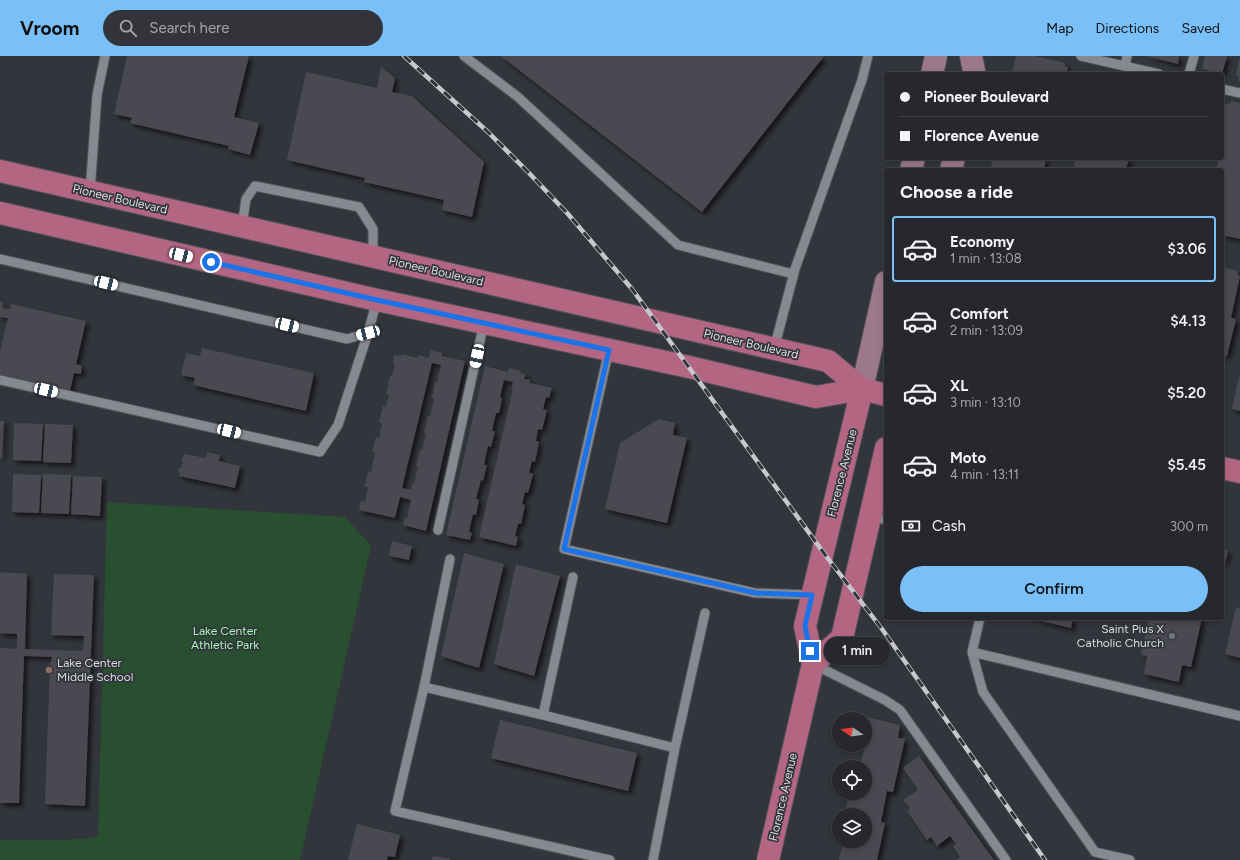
<!DOCTYPE html>
<html lang="en">
<head>
<meta charset="utf-8">
<style>
	:root { --surface:#26282d; --page:#323439; --text:#f1f3f6; --muted:#a4a6aa; --line:#424449; --accent:#79bff8 }
	body { margin:0; font-family:Figtree,sans-serif; background:var(--page); color:var(--text); height:100vh; display:flex; flex-direction:column; font-size:15px; white-space:nowrap }
	* { box-sizing:border-box; margin:0 }
	p { font-size:13px; color:var(--muted) }
	.icon { flex:none; width:22px; height:22px; fill:none; stroke:currentColor; stroke-width:2; stroke-linecap:round; stroke-linejoin:round }
	.map { position:relative; flex:1; overflow:hidden }
	.panel { position:absolute; left:884px; top:112px; width:340px; height:452px; display:flex; flex-direction:column; background:var(--surface); border-radius:4px; box-shadow:0 2px 6px #0003,0 0 0 1px var(--line) }
	.panel>* { flex:none }
	.guide { position:absolute; left:884px; top:16px; width:340px; height:88px; border-radius:4px; box-shadow:0 2px 6px #0003,0 0 0 1px var(--line); display:grid; align-content:center; height:88px; padding:0 16px; background:var(--surface) }
	.needle { width:26px; rotate:283deg }
	.buttons { position:absolute; left:832px; top:656px; display:grid; gap:8px }
	.buttons a { display:grid; place-items:center; width:40px; height:40px; border-radius:50%; background:var(--surface); box-shadow:0 2px 6px #0003,0 0 0 1px var(--line); font-size:20px }
	.end { position:absolute; width:18px; height:18px; margin:-9px; border:5px solid #1a73e8; background:#fff; box-shadow:0 0 0 2px #fff }
	.from { border-radius:50% }
	.bubble { position:absolute; height:28px; border-radius:14px; background:var(--surface); box-shadow:0 2px 6px #0003,0 0 0 1px var(--line); font-size:13px; font-weight:600; line-height:28px; text-align:center }
	.car { position:absolute; width:12px; height:24px; margin:-12px -6px; border-radius:5px; box-shadow:0 0 3px 1px #0007; background:linear-gradient(#fff 24%,#345 0 40%,#fff 0 76%,#345 0 86%,#fff 0) }
	.guide b { display:flex; align-items:center; gap:14px; height:38px; font-size:15px }
	.guide b+b { border-top:1px solid var(--line) }
	.guide i { width:10px; height:10px; background:var(--text) }
	ul { padding:0; list-style:none }
	li { display:flex; align-items:center; gap:12px; height:66px; margin:0 8px 6px; padding:0 8px; border:2px solid transparent; border-radius:4px }
	li div { flex:1 }
	li b { display:block; font-size:15px }
	li em { font-style:normal; font-weight:600 }
	li.on { border-color:var(--accent) }
	li>.icon { width:36px; height:36px; stroke-width:1.5 }
	h2 { padding:0 16px; font-size:18px; line-height:48px }
	.pay { display:flex; align-items:center; gap:10px; height:44px; padding:0 16px; font-size:15px }
	.pay p { margin-inline-start:auto }
	.action { display:flex; gap:8px; margin-top:auto; padding:8px 16px }
	.action a { flex:1; height:46px; border-radius:24px; background:var(--accent); color:#111; font-size:16px; font-weight:600; line-height:46px; text-align:center }
	header { display:flex; align-items:center; gap:24px; box-sizing:border-box; height:56px; padding:0 20px; background:var(--accent); color:#111 }
	header strong { font-size:19px }
	nav { display:flex; gap:22px; margin-inline-start:auto; font-size:14px }
	.search { width:280px; height:36px; background:var(--page); display:flex; align-items:center; gap:10px; box-sizing:border-box; padding:0 14px; border-radius:22px; color:var(--muted); font-size:15px }
	.map>svg:first-child { display:block }
</style>
</head>
<body>
<header>
<strong>Vroom</strong>
<div class="search"><svg class="icon" aria-label="search" viewBox="0 0 24 24"><circle cx="10" cy="10" r="6"/><path d="M15 15l6 6"/></svg>Search here</div>
<nav><a>Map</a><a>Directions</a><a>Saved</a></nav>
</header>
<div class="map">
<svg width="1240" height="804" viewBox="0 0 1240 804">
	<defs>
		<filter id="shadow"><feDropShadow dx="3.5" dy="3.5" stdDeviation="2" flood-color="#0009"/></filter>
	</defs>
	<rect width="100%" height="100%" fill="#33353c"/>
	<path fill="#294f31" d="M107 446 345 461 371 490 300 804H0V784H69L98 781Z"/>
	<path fill="#484a51" fill-rule="evenodd" filter="url(#shadow)" d="M127 0H249L234 61 259 67 250 99 228 93 229 90 130 67 132 62 114 58Z
		M501 0H824L702 156Z
		M1016 0H1034L1065 7V10L1068 11 1066 18H1012Z
		M1146 0H1179L1178 8Z
		M1205 0H1227L1222 18 1202 13Z
		M1239 4H1240V26L1238 25 1239 21 1236 20Z
		M381 11 395 22 392 36 412 40 484 106 472 161 442 154 444 144 364 126 365 122 287 104 306 16 377 32Z
		M1231 45 1240 47V183L1222 179V114H1216L1219 102H1222V66L1226 47 1230 48Z
		M993 102H1046L1044 114H990Z
		M1076 102H1129L1126 114H1073Z
		M1222 211 1238 215V219L1240 220 1231 262 1236 263 1227 300 1222 299Z
		M0 246H3L2 252 10 253 11 248 86 265 76 308 82 310 81 318 74 317 69 339 0 323V295L8 262 0 261Z
		M202 292 314 317 306 355 193 329 195 322 181 319 186 297 200 300Z
		M431 294 442 297V300L465 305 426 475 403 469 405 461 407 462 411 444 400 441 395 462 359 454 361 445 365 446 368 431H365L368 415 371 416 375 397 372 396 376 381 379 382 382 367 379 366 383 350 386 351 389 338H386L390 320H392L395 308H393L394 299 401 300V298L418 302V299L429 302ZM432 307 441 309 437 326H435L432 342 434 343 430 360H428L424 377H426L422 395 420 394 416 410 418 411 414 428H412L411 434 402 432Z
		M485 310 508 316 509 312 521 315 520 317 526 318 524 323 530 324V327L552 332 549 342 546 341 543 353 547 354 542 374 538 373 536 385 539 386 535 406 532 405 529 417 533 418 528 437 525 436 522 448 525 449 521 468H518L515 480 518 481 516 490 479 481 513 333H511L513 326 504 324 500 341 502 342 499 357H496L492 375H495L491 391 488 390 484 409H487L483 425 481 424 476 443H479L476 459 473 458 469 476 472 477 470 484 446 479Z
		M1239 321H1240V355L1232 353Z
		M659 363 675 367 673 379 687 382 667 467 605 453 620 387Z
		M0 365H4L2 402H0Z
		M14 367 43 368 41 405 13 404Z
		M45 368 73 369 71 407 43 406Z
		M207 396 220 399 219 405 240 410 235 432 179 420 180 416 178 415 179 412H181L183 405H181L184 398 206 402Z
		M13 418 41 419 39 457 12 456Z
		M43 418 71 419 69 458 41 457Z
		M73 420 102 421 100 460 71 458Z
		M392 485 412 490 409 504 389 500Z
		M1222 493 1228 495 1225 507 1222 506Z
		M464 497 504 508 479 612 441 600Z
		M516 508 560 520 534 620 494 608Z
		M0 516 27 518 25 593 83 595 84 580 51 579 54 518 94 519 85 750 45 748 50 607H51L52 601 24 600 19 747H0V592L17 593V578L0 577Z
		M1236 551 1240 552V602L1225 598Z
		M1029 562H1073L1071 572Z
		M1149 562H1202L1191 611 1182 609 1179 626 1144 618 1147 600 1141 599Z
		M867 661 900 669 898 682 905 683 893 736 887 735 881 766 885 767 877 804H839L843 785H865V759L845 758 849 737H865V711H860L864 694H859L860 689H865V668Z
		M500 664 637 697 628 735 491 702Z
		M919 700 994 804H956L960 801 953 790 956 788 950 780 937 790 931 781 927 784 907 755 910 752 903 744 918 734 903 712Z
		M357 768 400 779 395 801 388 800 387 804H348Z
		M433 800 450 803V804H432Z"/>
	<g fill="none" stroke-linecap="round" stroke-linejoin="round">
		<defs>
			<path id="lane" d="M464 0 518 41 678 189 793 218
				M1081 0 1159 18
				M1125 10 1127 0
				M1189 18 1194 0
				M1222 33 1240 37
				M90 136 97 39 105 0
				M242 170 246 143 255 130 359 151 373 173V201
				M0 203 347 283 368 277 377 244
				M774 293 795 213 862 24 868 0
				M609 294 564 493 755 537 812 539
				M0 324 320 396 338 369 368 277
				M870 460 886 464
				M438 474 484 267
				M450 503 424 631 395 755 610 804
				M980 562 972 596 983 636 1095 796 1130 804
				M972 596 1240 660
				M813 608 885 644 900 654 1006 804
				M424 631 543 659 675 692 705 557
				M543 659 573 521
				M653 804 675 692"/>
			<path id="secondary" d="M971 0 974 15V18
				M932 18 936 0
				M911 114 914 102
				M951 114 954 102
				M862 333 886 226"/>
			<path id="primary" d="M0 115 828 305 862 333
				M0 157 377 244 689 311 816 341 862 333 886 339
				M1222 412 1240 416
				M813 608 842 582 886 392
				M768 804 813 608 805 570 862 333"/>
		</defs>
		<use href="#lane" stroke="#505258" stroke-width="11"/>
		<use href="#secondary" stroke="#505258" stroke-width="24"/>
		<use href="#primary" stroke="#505258" stroke-width="24"/>
		<use href="#lane" stroke="#868990" stroke-width="9"/>
		<use href="#secondary" stroke="#9c7889" stroke-width="22"/>
		<use href="#primary" stroke="#b36682" stroke-width="22"/>
		<defs>
			<path id="rail" d="M404 0 488 76 529 117 568 158 632 233 823 496 882 573 1045 804"/>
		</defs>
		<use href="#rail" stroke="#c6c8cc" stroke-width="4.5"/>
		<use href="#rail" stroke="#33353c" stroke-width="3" stroke-dasharray="9" stroke-linecap="butt"/>
	</g>
	<g fill="none" stroke-linecap="round" stroke-linejoin="round">
		<path stroke="#1a73e8" stroke-width="5" d="M211 206 377 244 609 294 564 493 756 537 812 539 805 570 810 595"/>
	</g>
	<circle fill="#6b7280" stroke="#33353c" stroke-width="1.5" cx="1172" cy="580" r="4"/>
	<circle fill="#8d6e63" stroke="#33353c" stroke-width="1.5" cx="49" cy="614" r="4"/>
	<g text-anchor="middle" stroke-width="3.5" stroke-linejoin="round" paint-order="stroke">
		<g font-size="12" fill="#d9dbdf" stroke="#33353c">
			<text transform="translate(120 143) rotate(13)" y="4">Pioneer Boulevard</text>
			<text transform="translate(436 215) rotate(13)" y="4">Pioneer Boulevard</text>
			<text transform="translate(751 288) rotate(13)" y="4">Pioneer Boulevard</text>
			<text transform="translate(842 417) rotate(-76)" y="4">Florence Avenue</text>
			<text transform="translate(783 741) rotate(-77)" y="4">Florence Avenue</text>
		</g>
		<g font-size="12" fill="#d9dbdf" stroke="#33353c" text-anchor="end">
			<text x="1164" y="577">Saint Pius X<tspan x="1164" dy="14">Catholic Church</tspan></text>
			<text x="57" y="611" text-anchor="start">Lake Center<tspan x="57" dy="14">Middle School</tspan></text>
		</g>
		<g font-size="12" fill="#a4f6b4" stroke="#33353c">
			<text x="225" y="579">Lake Center<tspan x="225" dy="14">Athletic Park</tspan></text>
		</g>
	</g>
</svg>
<div class="buttons">
<a><svg class="needle" viewBox="-14 -14 28 28"><path d="M0-13l5 13h-10z" fill="#e53935"/><path d="M0 13l5-13h-10z" fill="#a4a6aa"/></svg></a>
<a><svg class="icon" aria-label="locate" viewBox="0 0 24 24"><circle cx="12" cy="12" r="6"/><path d="M12 2v4M12 18v4M2 12h4M18 12h4"/></svg></a>
<a><svg class="icon" aria-label="layers" viewBox="0 0 24 24"><path d="M12 4l9 5-9 5-9-5zM3 14l9 5 9-5"/></svg></a>
</div>
<i class="end from" style="left:211px;top:206px"></i>
<i class="end" style="left:810px;top:595px"></i>
<div class="bubble" style="left:824px;top:581px;width:66px">1 min</div>
<i class="car" style="left:181px;top:199px;rotate:103deg"></i>
<i class="car" style="left:106px;top:227px;rotate:103deg"></i>
<i class="car" style="left:287px;top:269px;rotate:103deg"></i>
<i class="car" style="left:368px;top:277px;rotate:255deg"></i>
<i class="car" style="left:477px;top:300px;rotate:192deg"></i>
<i class="car" style="left:46px;top:334px;rotate:103deg"></i>
<i class="car" style="left:229px;top:375px;rotate:103deg"></i>
<div class="guide">
<b><i class="from"></i>Pioneer Boulevard</b>
<b><i></i>Florence Avenue</b>
</div>
<section class="panel">
<h2>Choose a ride</h2>
<ul>
<li class="on"><svg class="icon" aria-label="car" viewBox="0 0 24 24"><path d="M5 17H2v-5l4-1 3-4h7l3 4 3 1v5h-3M9 17h6M6 11h13"/><circle cx="7" cy="17" r="2"/><circle cx="17" cy="17" r="2"/></svg><div><b>Economy</b><p>1 min · 13:08</p></div><em>$3.06</em></li>
<li><svg class="icon" aria-label="car" viewBox="0 0 24 24"><path d="M5 17H2v-5l4-1 3-4h7l3 4 3 1v5h-3M9 17h6M6 11h13"/><circle cx="7" cy="17" r="2"/><circle cx="17" cy="17" r="2"/></svg><div><b>Comfort</b><p>2 min · 13:09</p></div><em>$4.13</em></li>
<li><svg class="icon" aria-label="car" viewBox="0 0 24 24"><path d="M5 17H2v-5l4-1 3-4h7l3 4 3 1v5h-3M9 17h6M6 11h13"/><circle cx="7" cy="17" r="2"/><circle cx="17" cy="17" r="2"/></svg><div><b>XL</b><p>3 min · 13:10</p></div><em>$5.20</em></li>
<li><svg class="icon" aria-label="car" viewBox="0 0 24 24"><path d="M5 17H2v-5l4-1 3-4h7l3 4 3 1v5h-3M9 17h6M6 11h13"/><circle cx="7" cy="17" r="2"/><circle cx="17" cy="17" r="2"/></svg><div><b>Moto</b><p>4 min · 13:11</p></div><em>$5.45</em></li>
</ul>
<div class="pay"><svg class="icon" aria-label="cash" viewBox="0 0 24 24"><path d="M3 7h18v10H3z"/><circle cx="12" cy="12" r="2"/></svg>Cash<p>300 m</p></div>
<div class="action"><a>Confirm</a></div>
</section>
</div>
</body>
</html>
